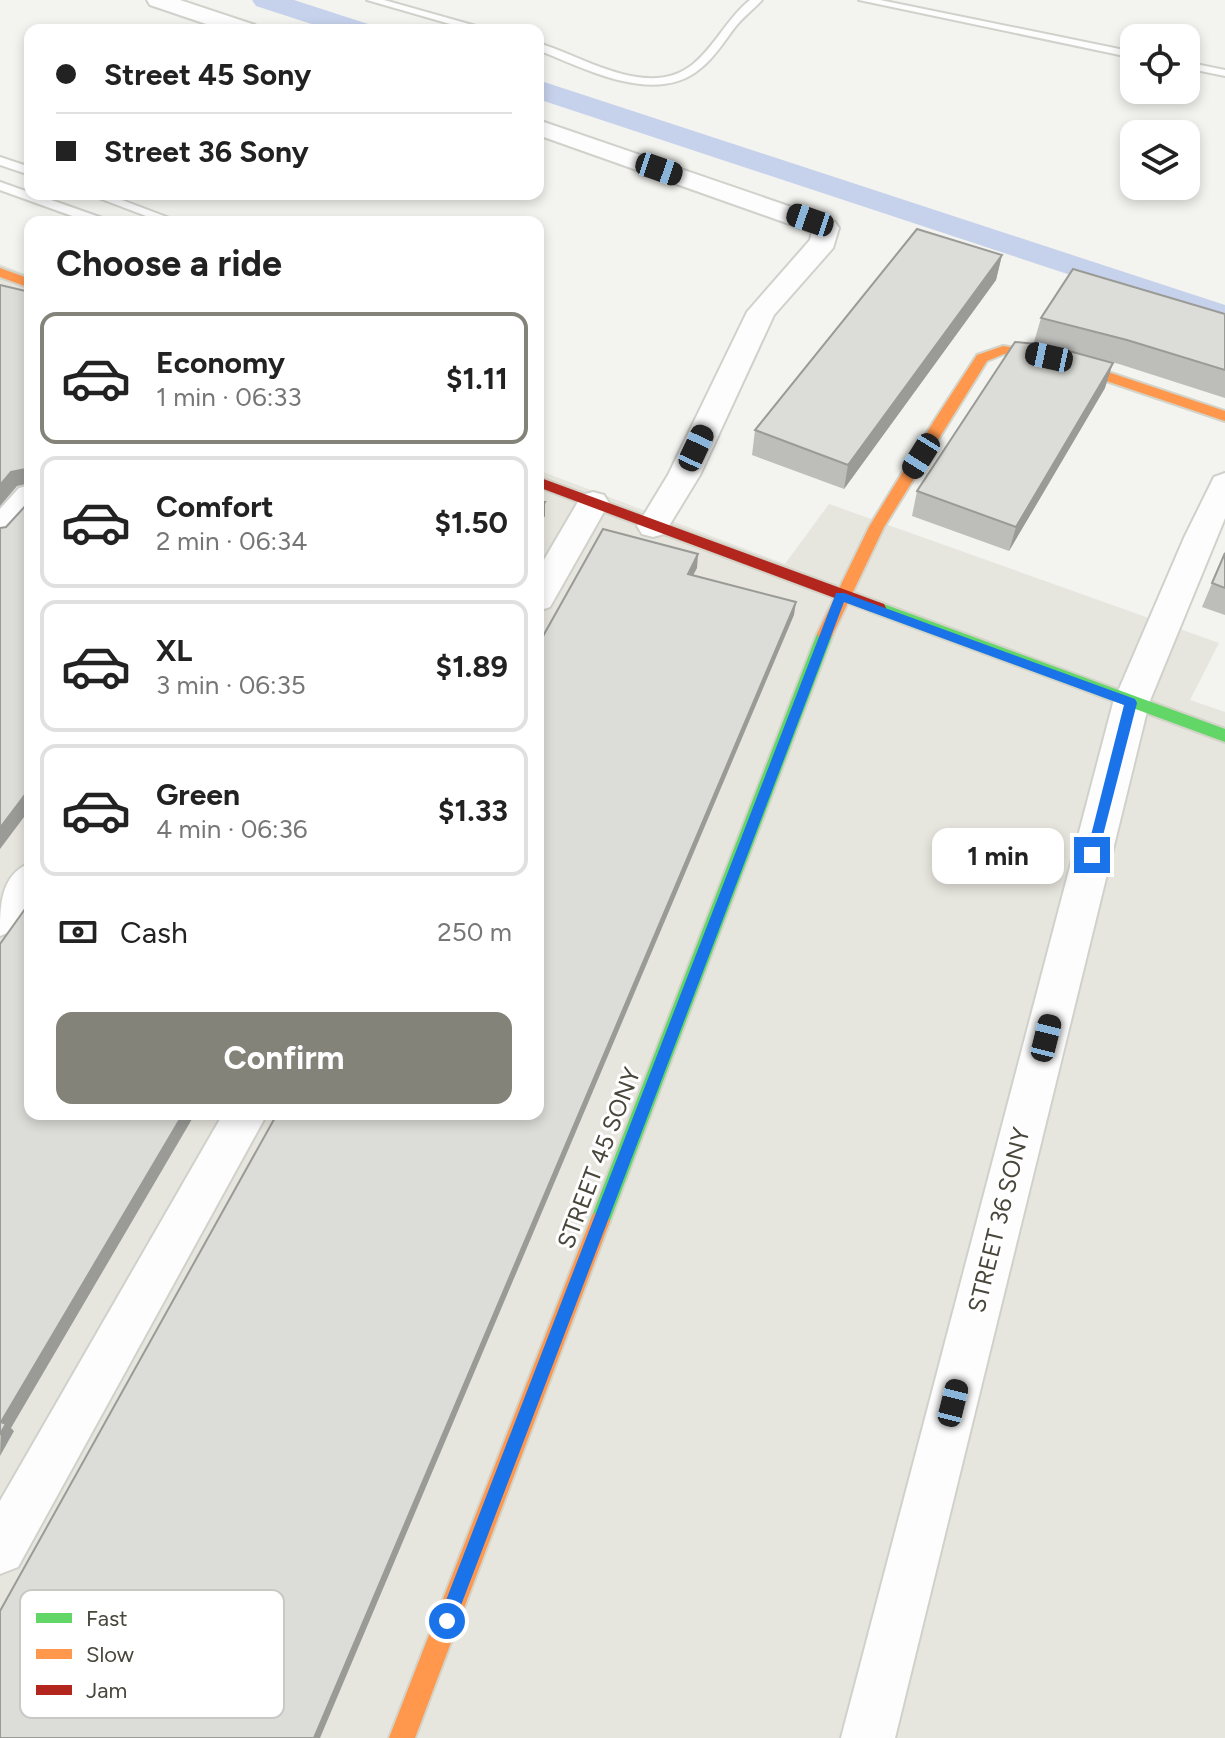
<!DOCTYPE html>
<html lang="en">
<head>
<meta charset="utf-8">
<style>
	:root { --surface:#fff; --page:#f2f2f2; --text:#222; --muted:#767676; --line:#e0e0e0; --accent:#84837a }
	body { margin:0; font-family:Figtree,sans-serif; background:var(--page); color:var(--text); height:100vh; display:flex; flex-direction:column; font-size:30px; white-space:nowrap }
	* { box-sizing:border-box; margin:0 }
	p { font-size:26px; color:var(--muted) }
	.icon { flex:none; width:44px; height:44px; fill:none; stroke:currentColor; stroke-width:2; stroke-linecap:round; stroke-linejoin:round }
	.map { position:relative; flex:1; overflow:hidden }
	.panel { position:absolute; left:24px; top:216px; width:520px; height:904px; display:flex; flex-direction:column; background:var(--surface); border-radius:16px; box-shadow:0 4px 12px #0003 }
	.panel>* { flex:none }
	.hud { position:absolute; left:24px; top:24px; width:520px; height:176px; border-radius:16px; box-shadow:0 4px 12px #0003; display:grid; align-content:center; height:176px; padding:0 32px; background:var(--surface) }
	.fabs { position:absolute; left:1120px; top:24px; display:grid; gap:16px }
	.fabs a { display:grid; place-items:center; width:80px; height:80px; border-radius:16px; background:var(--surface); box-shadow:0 4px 12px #0003; font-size:40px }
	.end { position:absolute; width:36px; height:36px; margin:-18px; border:10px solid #1a73e8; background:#fff; box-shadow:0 0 0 4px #fff }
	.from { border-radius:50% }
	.bubble { position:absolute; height:56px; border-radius:16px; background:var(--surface); box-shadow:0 4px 12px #0003; font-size:26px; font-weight:700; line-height:56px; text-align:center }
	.car { position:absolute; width:24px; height:48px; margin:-24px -12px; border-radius:10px; box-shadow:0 0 6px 2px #0007; background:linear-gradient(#222 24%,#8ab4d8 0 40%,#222 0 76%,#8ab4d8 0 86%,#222 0) }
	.hud b { display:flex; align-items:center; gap:28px; height:76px; font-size:30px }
	.hud b+b { border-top:2px solid var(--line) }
	.hud i { width:20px; height:20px; background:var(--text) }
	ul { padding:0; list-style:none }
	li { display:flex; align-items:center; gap:24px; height:132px; margin:0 16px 12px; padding:0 16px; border:4px solid var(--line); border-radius:16px }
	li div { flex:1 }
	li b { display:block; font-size:30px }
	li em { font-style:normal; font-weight:700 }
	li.on { border-color:var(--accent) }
	li>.icon { width:72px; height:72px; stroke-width:1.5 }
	h2 { padding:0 32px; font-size:36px; line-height:96px }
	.pay { display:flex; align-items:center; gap:20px; height:88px; padding:0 32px; font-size:30px }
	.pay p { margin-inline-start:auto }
	.primary-button { display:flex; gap:16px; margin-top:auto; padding:16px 32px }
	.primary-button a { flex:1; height:92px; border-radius:16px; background:var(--accent); color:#fff; font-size:32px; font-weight:700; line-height:92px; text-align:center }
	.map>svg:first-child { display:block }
</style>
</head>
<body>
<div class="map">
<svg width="1225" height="1738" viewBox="0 0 1225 1738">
	<rect width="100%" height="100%" fill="#f3f3ef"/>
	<path fill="#e6e6de" d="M0 264 30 276V1114H538V470L785 564 829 504 1219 643 1190 700 1225 712V1738H0Z"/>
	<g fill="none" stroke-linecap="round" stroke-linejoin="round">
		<path fill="#c6d1eb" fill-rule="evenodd" d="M252 0H294L368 24 372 30H330L256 6Z
			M538 80 1225 305V326L538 99Z"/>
		<defs>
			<path id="lane" d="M367 0H384L490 30H471Z
				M750 0H762C754 9 744 16 736 26 725 40 715 57 701 68 656 107 584 68 538 50V43C583 56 647 100 692 65 715 47 727 18 750 0Z
				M859 0H880L1134 52V58Z
				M1186 62 1225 70V76L1186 68Z
				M0 157 30 167V175L0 165Z
				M0 182 105 219 107 222H89L0 190Z
				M88 194H106L180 222H162Z"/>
			<path id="street" d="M147 0H180L255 25 259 30H224L150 5Z
				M538 120 835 222 839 228 833 248 774 315 700 475 664 534 653 537 642 534 637 526 668 475 747 312 810 240 812 232 538 135Z
				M1225 473V518L1149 703 895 1738H841L1113 703 1184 538 1214 477Z
				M30 485V516L11 537 0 540V509L19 488Z
				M593 492 604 495 609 503 550 607 538 611V570L582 495Z
				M30 863C30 894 34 925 0 936 0 906 0 875 30 863Z
				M223 1114H267L18 1567 0 1574V1501Z"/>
			<path id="fast" d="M878 602 1225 729V742L872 612 870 608 872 604Z
				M825 628 833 634 610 1221 607 1228 600 1231 593 1228 590 1221 817 634Z"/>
			<path id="slow" d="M0 268 30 279V288L0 277Z
				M1003 346 1054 354 1225 411V421L1047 361 1004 354 987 361 884 527 831 638H819L817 634 869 527 934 421 977 355Z
				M600 1211 607 1214 610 1221 415 1738H389L590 1221 593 1214Z"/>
			<path id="jam" d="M538 477 884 604 886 608 884 612H872L538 487Z"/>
		</defs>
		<use href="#lane" stroke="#d1d1cc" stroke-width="4"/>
		<use href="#street" stroke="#d1d1cc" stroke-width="4"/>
		<use href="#fast" stroke="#d3d3c8" stroke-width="4"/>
		<use href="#slow" stroke="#d3d3c8" stroke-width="4"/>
		<use href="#jam" stroke="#d3d3c8" stroke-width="4"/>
		<use href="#lane" fill="#fdfdfd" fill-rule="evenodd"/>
		<use href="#street" fill="#fdfdfd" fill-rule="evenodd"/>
		<use href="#fast" fill="#63d668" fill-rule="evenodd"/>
		<use href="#slow" fill="#ff974d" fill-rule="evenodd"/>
		<use href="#jam" fill="#b3261e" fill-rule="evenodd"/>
	</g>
	<path fill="#bdbdba" d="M1002 255 996 280 844 489 752 455 755 430Z
		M1225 314V398L1119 364 1083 355 1105 388 1009 551 912 516 917 491 1042 344 1034 342 1041 318Z
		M1225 552V615L1202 607Z"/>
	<path fill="#9a9a97" d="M1002 255 996 280 844 489 848 465Z
		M1113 363 1105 388 1009 551 1016 527Z
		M26 469 30 483 17 486 0 506V485L11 472Z
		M545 502V516L538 528V514Z
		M698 554 697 568 687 587 688 574Z
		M796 602 794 615 320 1738H314Z
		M30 788V809L0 849V828Z
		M183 1114H195L11 1428 14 1431 0 1456 1 1422Z"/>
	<path fill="#dcdcd8" stroke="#9a9a97" stroke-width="2" d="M917 229 1002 255 848 465 755 430Z
		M1073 269 1225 314V370L1127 340 1041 318Z
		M0 285 30 292V788L0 828V528L6 527 28 503 26 469 11 472 0 485Z
		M1015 342 1047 345 1113 363 1016 527 917 491Z
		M538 501 545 502 538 514Z
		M603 529 698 554 688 574 796 602 314 1738H0V1611L277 1114H538V645Z
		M1225 553V588L1212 583Z
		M30 902V1114H183L1 1422 6 1424 0 1434V944Z"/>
	<path fill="#1a73e8" d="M836 593H844L1135 699 1137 703 1098 855 1092 860 1086 855 1124 705 844 602 455 1621 453 1627 447 1630 440 1627 438 1621Z"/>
	<g text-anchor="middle" stroke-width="6" stroke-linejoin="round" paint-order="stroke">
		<g font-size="24" fill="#49473b" stroke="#fff">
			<text transform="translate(599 1158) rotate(-69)" y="8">STREET 45 SONY</text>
			<text transform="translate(999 1220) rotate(-76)" y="8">STREET 36 SONY</text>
		</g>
	</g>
	<rect x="20" y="1590" width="264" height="128" rx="12" fill="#fff" stroke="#c8c8c4" stroke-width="2"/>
	<rect x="36" y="1613" width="36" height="10" fill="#63d668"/>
	<rect x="36" y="1649" width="36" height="10" fill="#ff974d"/>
	<rect x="36" y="1685" width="36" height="10" fill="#b3261e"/>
	<g font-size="22" fill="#49473b">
		<text x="86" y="1626">Fast</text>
		<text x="86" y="1662">Slow</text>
		<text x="86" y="1698">Jam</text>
	</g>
</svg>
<div class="fabs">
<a><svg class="icon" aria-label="locate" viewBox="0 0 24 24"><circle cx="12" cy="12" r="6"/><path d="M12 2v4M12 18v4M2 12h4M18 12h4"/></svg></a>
<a><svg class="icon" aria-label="layers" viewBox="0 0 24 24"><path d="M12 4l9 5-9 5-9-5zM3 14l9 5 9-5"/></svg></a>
</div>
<i class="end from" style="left:447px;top:1621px"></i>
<i class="end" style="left:1092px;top:855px"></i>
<div class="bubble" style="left:932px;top:828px;width:132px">1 min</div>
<i class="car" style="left:659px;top:169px;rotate:109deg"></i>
<i class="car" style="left:810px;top:220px;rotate:289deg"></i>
<i class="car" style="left:1049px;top:357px;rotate:282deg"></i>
<i class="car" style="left:696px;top:448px;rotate:25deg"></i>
<i class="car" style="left:921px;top:456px;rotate:212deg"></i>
<i class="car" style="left:1046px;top:1038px;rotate:14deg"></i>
<i class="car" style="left:953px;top:1403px;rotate:14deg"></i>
<div class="hud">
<b><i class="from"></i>Street 45 Sony</b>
<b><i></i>Street 36 Sony</b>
</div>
<section class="panel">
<h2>Choose a ride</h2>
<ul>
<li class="on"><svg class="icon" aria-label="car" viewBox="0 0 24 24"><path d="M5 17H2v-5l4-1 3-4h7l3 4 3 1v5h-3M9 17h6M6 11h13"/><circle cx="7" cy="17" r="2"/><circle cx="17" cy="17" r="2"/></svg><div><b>Economy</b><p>1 min · 06:33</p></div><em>$1.11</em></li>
<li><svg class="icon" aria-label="car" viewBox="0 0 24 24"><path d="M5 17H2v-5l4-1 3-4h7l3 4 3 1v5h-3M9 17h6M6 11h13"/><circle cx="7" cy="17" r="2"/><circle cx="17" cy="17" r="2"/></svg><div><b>Comfort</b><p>2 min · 06:34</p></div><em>$1.50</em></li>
<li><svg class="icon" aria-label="car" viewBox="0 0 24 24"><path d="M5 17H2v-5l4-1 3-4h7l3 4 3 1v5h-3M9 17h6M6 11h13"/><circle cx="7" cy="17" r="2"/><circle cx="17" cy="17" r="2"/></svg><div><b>XL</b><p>3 min · 06:35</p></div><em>$1.89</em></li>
<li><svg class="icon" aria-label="car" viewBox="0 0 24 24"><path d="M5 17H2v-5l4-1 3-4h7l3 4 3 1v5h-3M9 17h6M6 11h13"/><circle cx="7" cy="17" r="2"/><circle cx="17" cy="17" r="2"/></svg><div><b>Green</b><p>4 min · 06:36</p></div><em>$1.33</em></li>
</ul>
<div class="pay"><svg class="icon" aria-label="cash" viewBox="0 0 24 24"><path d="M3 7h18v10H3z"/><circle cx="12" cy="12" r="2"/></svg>Cash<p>250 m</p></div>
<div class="primary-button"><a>Confirm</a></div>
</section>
</div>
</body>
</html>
